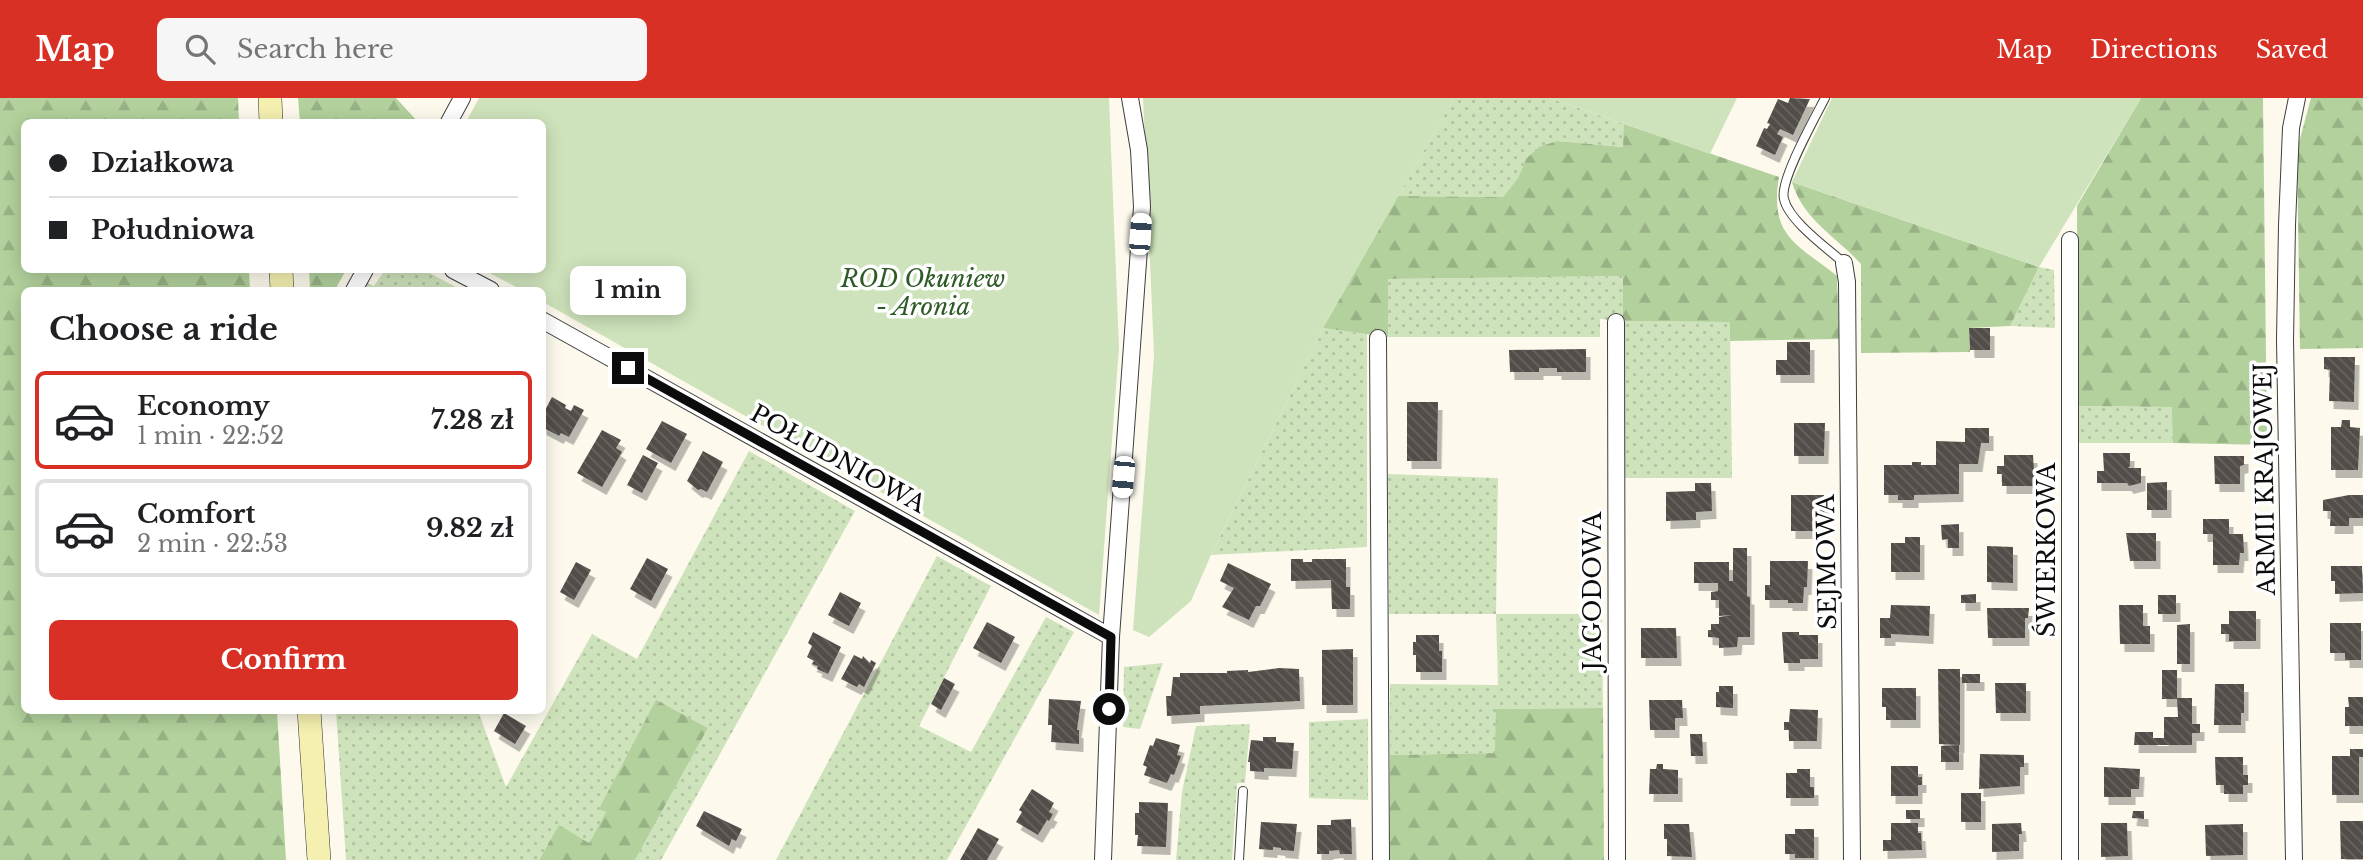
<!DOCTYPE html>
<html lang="en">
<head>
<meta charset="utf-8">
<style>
	:root { --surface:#fff; --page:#f6f6f6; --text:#202124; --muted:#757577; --line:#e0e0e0; --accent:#d93025 }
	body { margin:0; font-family:"Libre Baskerville",serif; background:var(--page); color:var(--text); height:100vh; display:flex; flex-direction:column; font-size:26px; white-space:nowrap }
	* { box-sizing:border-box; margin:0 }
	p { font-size:23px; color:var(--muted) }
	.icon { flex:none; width:38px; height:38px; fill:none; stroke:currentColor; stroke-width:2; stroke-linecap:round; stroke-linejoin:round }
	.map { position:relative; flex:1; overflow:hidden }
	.panel { position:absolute; left:21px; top:189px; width:525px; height:427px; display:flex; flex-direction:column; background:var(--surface); border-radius:10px; box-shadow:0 4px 18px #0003 }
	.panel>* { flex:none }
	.guide { position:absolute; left:21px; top:21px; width:525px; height:154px; border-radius:10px; box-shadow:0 4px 18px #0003; display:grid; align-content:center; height:154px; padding:0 28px; background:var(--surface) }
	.end { position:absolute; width:32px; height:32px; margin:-16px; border:9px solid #0c0c0c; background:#fff; box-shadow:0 0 0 4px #fff }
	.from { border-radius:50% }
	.bubble { position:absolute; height:49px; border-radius:10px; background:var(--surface); box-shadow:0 4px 18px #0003; font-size:23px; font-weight:800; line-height:49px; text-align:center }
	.car { position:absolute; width:21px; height:42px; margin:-21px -10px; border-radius:9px; box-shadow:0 0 5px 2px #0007; background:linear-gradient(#fff 24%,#345 0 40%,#fff 0 76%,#345 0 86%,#fff 0) }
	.guide b { display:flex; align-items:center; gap:24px; height:66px; font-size:26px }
	.guide b+b { border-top:2px solid var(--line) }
	.guide i { width:18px; height:18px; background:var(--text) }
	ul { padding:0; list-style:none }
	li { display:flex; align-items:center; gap:21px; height:98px; margin:0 14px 10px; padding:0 14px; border:4px solid var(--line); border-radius:10px }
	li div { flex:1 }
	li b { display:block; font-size:26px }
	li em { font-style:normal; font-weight:800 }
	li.on { border-color:var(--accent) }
	li>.icon { width:63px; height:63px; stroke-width:1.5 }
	h2 { padding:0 28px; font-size:32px; line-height:84px }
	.action { display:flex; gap:14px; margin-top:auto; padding:14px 28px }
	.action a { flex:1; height:80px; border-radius:10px; background:var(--accent); color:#fff; font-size:28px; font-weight:800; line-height:80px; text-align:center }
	header { display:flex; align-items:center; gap:42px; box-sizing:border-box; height:98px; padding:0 35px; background:var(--accent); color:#fff }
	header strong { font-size:33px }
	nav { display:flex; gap:38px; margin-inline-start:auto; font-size:24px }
	.search { width:490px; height:63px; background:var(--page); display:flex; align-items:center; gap:18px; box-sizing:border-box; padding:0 24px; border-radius:10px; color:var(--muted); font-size:26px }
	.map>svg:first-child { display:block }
</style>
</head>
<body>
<header>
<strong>Map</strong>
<div class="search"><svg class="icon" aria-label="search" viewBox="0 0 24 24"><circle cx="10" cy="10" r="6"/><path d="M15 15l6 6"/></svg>Search here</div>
<nav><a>Map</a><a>Directions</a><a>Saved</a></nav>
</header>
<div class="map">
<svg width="2363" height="762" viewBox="0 0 2363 762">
	<defs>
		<pattern id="grass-dots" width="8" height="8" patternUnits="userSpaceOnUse" patternTransform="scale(1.75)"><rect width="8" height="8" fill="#cee3bb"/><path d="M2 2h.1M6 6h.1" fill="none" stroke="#b0c2a0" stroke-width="1.8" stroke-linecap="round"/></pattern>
		<pattern id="forest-firs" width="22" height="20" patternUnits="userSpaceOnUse" patternTransform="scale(1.75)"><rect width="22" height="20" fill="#b2d19c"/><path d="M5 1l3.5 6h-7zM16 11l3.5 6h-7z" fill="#98b285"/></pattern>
		<pattern id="building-back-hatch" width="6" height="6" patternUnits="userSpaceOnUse" patternTransform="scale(1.75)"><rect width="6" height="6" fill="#534e4a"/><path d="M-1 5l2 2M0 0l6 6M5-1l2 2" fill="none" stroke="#676360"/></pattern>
		<filter id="shadow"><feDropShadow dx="4.5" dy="8" stdDeviation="0" flood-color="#0004"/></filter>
	</defs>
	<rect width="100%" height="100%" fill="#fdfaed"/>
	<path fill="url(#grass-dots)" d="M1454 0H1550L1624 26V49L1557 43 1526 61 1518 80 1503 99 1398 98Z
		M2039 169 2054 172 2055 230 2010 228Z
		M385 172H424L461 192H363L367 185 374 188Z
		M1624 178 1623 223 1730 224 1732 380H1625L1622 223 1600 221V239H1388V181Z
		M1323 230 1367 236V449L1211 457Z
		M2078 308 2173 309V345H2078Z
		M749 353 855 413 661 762H635L708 630 656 603 600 710 606 714 589 745 559 728 539 762H346L336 613H478L506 689 592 536 637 561Z
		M1388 376 1498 380 1496 516H1602L1603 610 1496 611V655L1390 657V586L1498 587 1496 516H1389Z
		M937 458 991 488 919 628 971 654 1046 519 1074 534 947 762H776Z
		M1163 565 1140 631 1123 629 1124 569Z
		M1368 621V702L1309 700V624Z
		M1250 626 1245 685H1237L1232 762H1176L1182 694 1196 628Z"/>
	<path fill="url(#forest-firs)" d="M0 0H238L239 24H24V172H249L250 192H24V612L277 613 286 762H0Z
		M298 0H396L418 24H300Z
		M2141 0H2263L2267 347 2173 345 2172 309 2078 308 2077 108Z
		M2311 0H2363V250L2300 251 2297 52Z
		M1624 26 1779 79C1769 138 1797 146 1837 178L1839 241 1730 243V224L1623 223V178L1388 181V239L1323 230 1398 98 1503 99 1518 80 1526 61 1539 49 1557 43 1623 49Z
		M1792 84 2039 169 2010 228 1969 230 1970 254 1861 255V166C1837 139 1803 122 1792 84Z
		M309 172H346L335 192H310Z
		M656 602 708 630 635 762H539L559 727 589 745 606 714 599 711Z
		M1603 610 1604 762H1390V657L1495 655 1496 611Z"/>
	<path fill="#cee3bb" d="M479 0H1109L1119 249 1099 517 543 204 542 192H522L484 172H542V24H466Z
		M1143 0H1454L1323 230 1211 457 1191 503 1149 539 1133 532 1154 257Z
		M1550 0H1737L1710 56Z
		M1832 0H2141L2039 169 1792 84Z"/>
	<path fill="url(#building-back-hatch)" filter="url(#shadow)" d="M1790 0 1810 1 1793 37 1780 31 1777 36 1783 39 1775 57 1756 48 1764 30 1767 31 1770 26 1767 25 1778 1 1788 5Z
		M1969 230H1990V252H1970Z
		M1787 244H1810V277H1776V262H1787Z
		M1586 251V274H1557V270H1539V274H1510L1509 252Z
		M2324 259H2355L2354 304 2329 303 2330 272 2324 271Z
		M552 299 566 307 565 310 571 313 574 307 584 312 569 339 561 335 559 338 542 329V318Z
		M1407 304H1438L1437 363H1407Z
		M2342 322H2350V329L2360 330 2358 372H2331V329H2341Z
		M662 323 687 336 671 365 646 351Z
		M1794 325H1825L1824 358H1794Z
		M1965 330H1989V345H1981L1978 366H1959V396L1914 397V402H1898V397H1884V367H1912V364H1921V367H1936V343L1965 344Z
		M602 332 621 342 616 350 622 354 602 389 577 375Z
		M703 353 723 364 707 394 701 391 698 392 687 383Z
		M2103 355H2130V368L2128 370H2141V385L2129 388 2127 385H2097V373H2104Z
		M643 357 658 365 642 395 627 387Z
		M2004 357H2033L2035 388H2002V376H1997V368H2004Z
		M2214 358H2244V367L2240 368V386H2215Z
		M2167 384V412H2147V385Z
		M1695 385H1711L1712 413 1696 414V422L1666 423V394L1695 393Z
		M1791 397H1824L1825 433H1791Z
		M2349 397H2363V420H2349V428H2330L2331 413H2323V402Z
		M2203 421H2229V436H2243L2244 455H2240L2239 467H2213V436H2203Z
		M1959 426V450H1948V441L1942 442 1941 427Z
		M2126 435H2156V463H2130Z
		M1905 439H1920V474H1891V445H1905Z
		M1987 448 2013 449V485L1987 484Z
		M1733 450H1747V498L1750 499V539H1738L1737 549 1719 550V540L1708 539V532H1711V526H1719V519L1732 517 1719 518V502H1711V494L1718 493V485H1694V464H1729V483H1733Z
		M647 460 668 471 651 503 630 491Z
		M1291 461H1303V464H1312V461H1346V489H1350V511H1332L1331 482 1291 483Z
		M1770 463H1808L1807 489H1804L1803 505H1788V502H1765V487H1770Z
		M576 464 591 472 574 502 560 494Z
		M1228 465 1271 486 1260 508H1256L1249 522 1222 509 1234 490 1220 483Z
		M2331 468H2362L2363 495 2335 496V483H2331Z
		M840 494 861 505 849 528 828 517Z
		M1976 496V505H1961V497Z
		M2158 497H2176V516H2158Z
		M1891 507 1930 508 1929 538 1891 536V540H1880V520H1890Z
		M2119 507H2143V528H2150V546H2120Z
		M1987 510H2029L2028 520H2025V540H1988Z
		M2229 513H2256V543H2229V536H2221V526H2229Z
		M987 524 1015 539 1001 565 973 550Z
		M2330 525H2361V562H2345V555H2330Z
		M2190 526V566H2177V527Z
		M1641 530H1676L1677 560H1641Z
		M813 534 841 549 828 576 817 571 818 568 812 566 814 563 807 559 812 548 808 545Z
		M1782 534H1799V537H1818V561H1800V565H1784Z
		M1416 537H1439V553H1442V574H1416V557H1413V544H1416Z
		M1353 551V607H1322V552Z
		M854 557 862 561 863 558 870 565 871 562 876 565 864 589 859 586 857 589 841 581Z
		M1279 570 1299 571 1300 603 1200 608V616L1167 618 1166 598H1171L1173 579H1180V575H1227V573L1248 572V574Z
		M1938 571H1960V647L1939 646Z
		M2162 572H2177V601H2162Z
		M1962 576H1980V585H1962Z
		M944 580 955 586 941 612 931 606Z
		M1995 585H2026V615H1996Z
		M2215 586H2244V615H2241V627H2214Z
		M1719 588H1733V610L1716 609V594H1719Z
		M1882 590H1916V622H1886V609H1882Z
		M2348 599H2363V628H2345V609H2349Z
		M2177 600H2192V626H2200V635H2192V647H2134L2135 634H2153V640H2164V619H2178Z
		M1049 601 1081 603 1077 632H1079V646L1051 644 1052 627H1048Z
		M1649 602H1682L1683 620H1675V632H1650Z
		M1790 611 1818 612 1817 643H1789V632H1784V624H1789Z
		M504 615 526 628 515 646 494 633Z
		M1690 636H1702L1703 658H1691Z
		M1263 639H1276V644L1294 645 1292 671 1264 670V674L1250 673V664H1248L1251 642 1263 643Z
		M1156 640 1180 647 1177 657 1181 658 1174 677 1171 676 1167 685 1144 677 1147 669 1143 667 1150 647 1153 648Z
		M1959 647V664H1941V648Z
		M2350 651H2363V659H2359V697H2332V658H2350Z
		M1980 656 2024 657V669H2020V688L1979 691Z
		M2215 659H2243V677H2248V687H2243V696H2224V687H2216Z
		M1657 666H1663V671L1678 672V696H1649L1650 671H1656Z
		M1891 668H1918V679H1922V687H1918V698H1891Z
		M2104 669 2140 671 2139 691H2131V699H2104Z
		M1797 671H1810V689H1814V700H1786V675H1797Z
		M1032 691 1054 705 1049 714 1053 716 1049 723 1047 722 1038 737 1016 724 1022 714 1019 712Z
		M1961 695H1981V724H1961Z
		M1139 704 1168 705 1166 749 1137 748 1138 737H1135V715H1139Z
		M1906 712H1920V721H1906Z
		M704 713 742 731 736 743 732 741 729 748 696 728Z
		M2133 713H2144V721L2132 720Z
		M1351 721 1352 756H1340L1339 752 1329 753V756H1317V727H1331V722Z
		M2340 723H2363V761H2341Z
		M1261 724 1297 726 1294 753 1281 752V750L1273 749V752L1259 751Z
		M1891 725H1918V735H1921L1922 752 1883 753V742H1891Z
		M2021 725 2022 736H2019V753L1992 754V726Z
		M2101 725H2127L2128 758 2101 759Z
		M1664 726H1689L1692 759 1667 758V741H1664Z
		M2243 726V757L2206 758 2205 727Z
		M978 730 999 741 987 762H960Z
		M1795 731H1814V760H1795V756H1785V736H1795Z"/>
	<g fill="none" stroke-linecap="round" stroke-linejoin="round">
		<defs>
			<path id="service" d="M1825 0C1815 20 1779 83 1784 101 1789 123 1827 150 1844 165
				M1239 762 1243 693"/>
			<path id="minor" d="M449 24 462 0
				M1844 165 1847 184 1852 762
				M453 172 491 192
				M354 192 365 172
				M542 222 1111 539
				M1616 224 1617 762
				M1378 240 1381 762
				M1103 762 1111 539 1142 109 1139 52 1130 0
				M2070 762V142
				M2294 762 2285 242 2287 127 2291 30 2297 0"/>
			<path id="secondary" d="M270 0 271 24
				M281 172 282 192
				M309 612 319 762"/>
		</defs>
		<use href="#service" stroke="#3f3f3f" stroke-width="10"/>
		<use href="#minor" stroke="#3f3f3f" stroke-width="18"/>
		<use href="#secondary" stroke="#2e2e2e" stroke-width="24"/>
		<use href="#service" stroke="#fff" stroke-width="8"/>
		<use href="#minor" stroke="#fff" stroke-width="16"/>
		<use href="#secondary" stroke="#f5f0b0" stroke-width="23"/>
	</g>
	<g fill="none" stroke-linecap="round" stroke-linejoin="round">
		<path stroke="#0c0c0c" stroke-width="9" d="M628 270 1111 539 1109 611"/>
	</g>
	<g text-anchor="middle" stroke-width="7" stroke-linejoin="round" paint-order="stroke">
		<g font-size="24" font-style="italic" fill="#2e5b25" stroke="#fff">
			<text x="923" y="189">ROD Okuniew<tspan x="923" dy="28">- Aronia</tspan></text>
		</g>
		<g font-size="24" fill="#0c0c0c" stroke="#fff">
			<text transform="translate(838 361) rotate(29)" y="8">POŁUDNIOWA</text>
			<text transform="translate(2265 381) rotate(-91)" y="8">ARMII KRAJOWEJ</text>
			<text transform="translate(2047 452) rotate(-90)" y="8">ŚWIERKOWA</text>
			<text transform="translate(1827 464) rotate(-91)" y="8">SEJMOWA</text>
			<text transform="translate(1593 493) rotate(-90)" y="8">JAGODOWA</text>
		</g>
	</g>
</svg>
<i class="end from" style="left:1109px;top:611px"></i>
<i class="end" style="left:628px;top:270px"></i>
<div class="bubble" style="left:570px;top:168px;width:116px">1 min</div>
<i class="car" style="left:1140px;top:136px;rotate:4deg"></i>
<i class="car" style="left:1123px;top:379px;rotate:185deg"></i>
<div class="guide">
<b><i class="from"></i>Działkowa</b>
<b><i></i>Południowa</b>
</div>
<section class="panel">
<h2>Choose a ride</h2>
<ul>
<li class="on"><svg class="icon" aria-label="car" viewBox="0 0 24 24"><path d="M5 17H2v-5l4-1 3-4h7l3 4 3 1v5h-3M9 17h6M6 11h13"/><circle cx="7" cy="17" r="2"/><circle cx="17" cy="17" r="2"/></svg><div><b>Economy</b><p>1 min · 22:52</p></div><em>7.28 zł</em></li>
<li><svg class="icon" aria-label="car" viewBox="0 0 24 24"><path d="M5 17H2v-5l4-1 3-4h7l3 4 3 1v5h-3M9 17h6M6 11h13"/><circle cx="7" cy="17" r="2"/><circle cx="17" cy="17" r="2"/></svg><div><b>Comfort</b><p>2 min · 22:53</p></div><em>9.82 zł</em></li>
</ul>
<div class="action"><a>Confirm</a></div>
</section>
</div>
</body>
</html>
